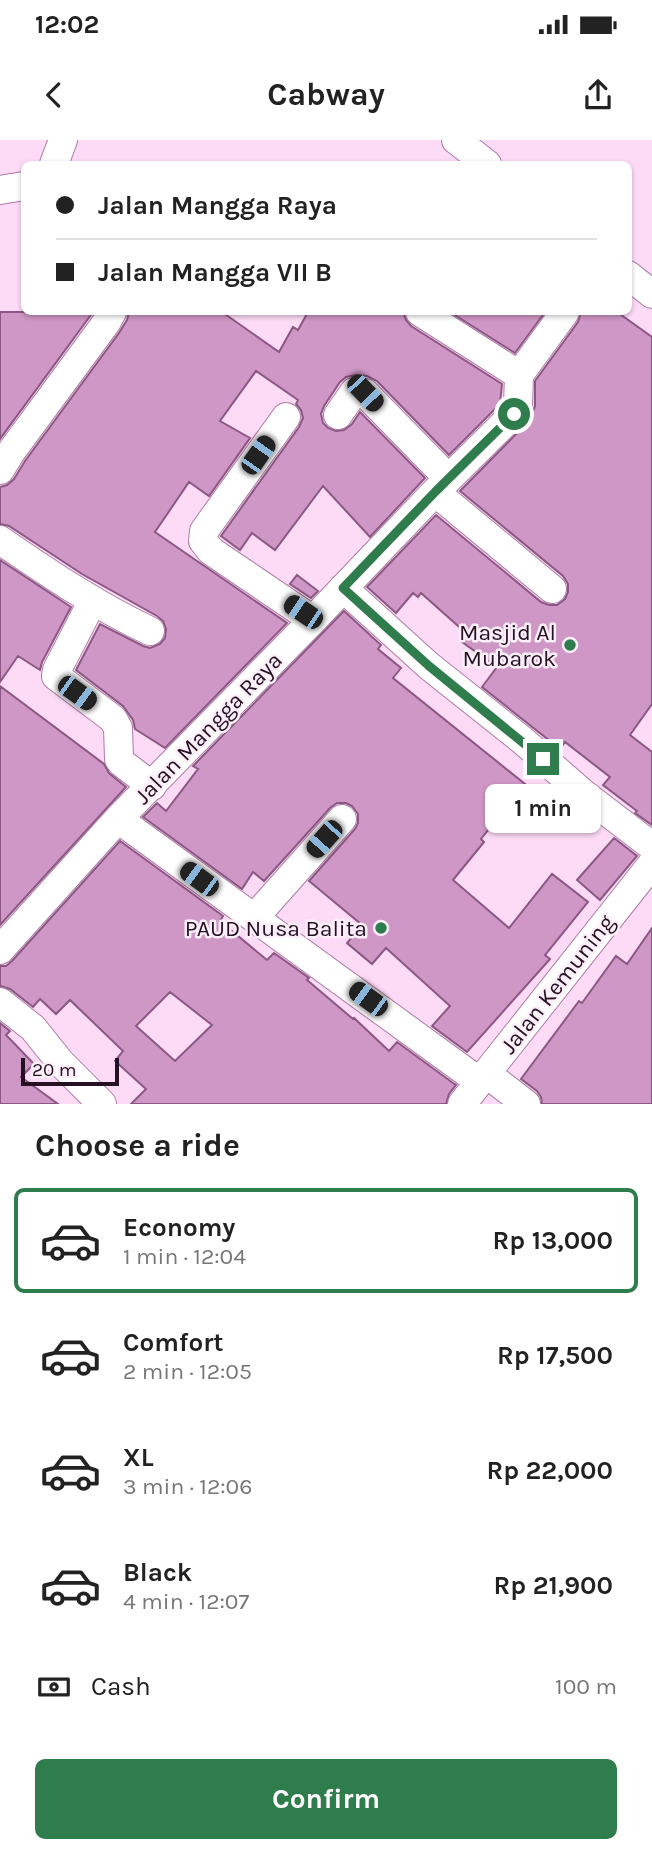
<!DOCTYPE html>
<html lang="en">
<head>
<meta charset="utf-8">
<style>
	:root { --surface:#fff; --page:#f2f2f2; --text:#222; --muted:#767676; --line:#e0e0e0; --accent:#2f7c4c }
	body { margin:0; font-family:Karla,sans-serif; background:var(--page); color:var(--text); height:100vh; display:flex; flex-direction:column; font-size:26px; white-space:nowrap }
	* { box-sizing:border-box; margin:0 }
	p { font-size:23px; color:var(--muted) }
	.icon { flex:none; width:38px; height:38px; fill:none; stroke:currentColor; stroke-width:2; stroke-linecap:round; stroke-linejoin:round }
	.map { position:relative; height:964px; overflow:hidden }
	.details { display:flex; flex-direction:column; background:var(--surface); flex:1 }
	.details>* { flex:none }
	.guide { position:absolute; left:21px; top:21px; width:611px; height:154px; border-radius:10px; box-shadow:0 2px 5px #0004; display:grid; align-content:center; height:154px; padding:0 35px; background:var(--surface) }
	.scale { position:absolute; left:21px; bottom:18px; width:98px; box-sizing:border-box; padding-left:7px; border:4px solid #261123; border-top:0; font-size:19px; line-height:24px; white-space:nowrap; color:#261123; -webkit-text-stroke:5px #fceff9; paint-order:stroke }
	.end { position:absolute; width:32px; height:32px; margin:-16px; border:9px solid #2f7c4c; background:#fff; box-shadow:0 0 0 4px #fff }
	.from { border-radius:50% }
	.bubble { position:absolute; height:49px; border-radius:10px; background:var(--surface); box-shadow:0 2px 5px #0004; font-size:23px; font-weight:700; line-height:49px; text-align:center }
	.car { position:absolute; width:21px; height:42px; margin:-21px -10px; border-radius:9px; box-shadow:0 0 5px 2px #0007; background:linear-gradient(#222 24%,#8ab4d8 0 40%,#222 0 76%,#8ab4d8 0 86%,#222 0) }
	.guide b { display:flex; align-items:center; gap:24px; height:66px; font-size:26px }
	.guide b+b { border-top:2px solid var(--line) }
	.guide i { width:18px; height:18px; background:var(--text) }
	ul { padding:0; list-style:none }
	li { display:flex; align-items:center; gap:21px; height:105px; margin:0 14px 10px; padding:0 21px; border:4px solid transparent; border-radius:10px }
	li div { flex:1 }
	li b { display:block; font-size:26px }
	li em { font-style:normal; font-weight:700 }
	li.active { border-color:var(--accent) }
	li>.icon { width:63px; height:63px; stroke-width:1.5 }
	h2 { padding:0 35px; font-size:32px; line-height:84px }
	.pay { display:flex; align-items:center; gap:18px; height:77px; padding:0 35px; font-size:26px }
	.pay p { margin-inline-start:auto }
	.action { display:flex; gap:14px; margin-top:auto; padding:14px 35px }
	.action a { flex:1; height:80px; border-radius:10px; background:var(--accent); color:#fff; font-size:28px; font-weight:700; line-height:80px; text-align:center }
	.status { display:flex; justify-content:space-between; align-items:center; height:49px; padding:0 35px; background:var(--surface); direction:ltr }
	.status svg { height:19px; fill:currentColor }
	header { display:flex; justify-content:space-between; align-items:center; height:91px; padding:0 35px; background:var(--surface); font-size:32px; font-weight:700 }
	.map>svg:first-child { display:block }
</style>
</head>
<body>
<div class="status"><b>12:02</b><svg viewBox="0 0 49 12"><path d="M0 12V9h3v3zM5 12V6h3v6zM10 12V3h3v9zM15 12V0h3v12zM26 1h20v11H26zM47 4h2v5h-2z"/></svg></div>
<header><svg class="icon" aria-label="back" viewBox="0 0 24 24"><path d="M15 5l-7 7 7 7"/></svg>Cabway<svg class="icon" aria-label="share" viewBox="0 0 24 24"><path d="M12 15V3M7 8l5-5 5 5M5 13v7h14v-7"/></svg></header>
<div class="map">
<svg width="652" height="964" viewBox="0 0 652 964">
	<rect width="100%" height="100%" fill="#fddaf6"/>
	<path fill="#cf97c5" stroke="#8b5883" stroke-width="2" fill-rule="evenodd" d="M0 172H93L0 299Z
		M129 172H222L279 212 293 187 298 190 308 172H403L406 180 411 186 502 244 500 264 449 315 377 241 367 236 356 235 346 237 340 242 324 266 321 274 323 283 328 288 336 291 344 290 352 284 360 272 425 338 370 397 323 346 275 410 252 393 240 410 221 396 299 287 303 278 301 270 296 264 298 260 256 231 220 281 250 298 209 356 189 342 155 392 287 483 165 608 135 589 133 580 123 566 76 530 100 484 143 506 150 508 160 504 165 498 166 489 163 481 157 476 82 434 9 386 0 384V347L7 345 14 339 25 321 119 193 127 180Z
		M450 172H545L515 213Z
		M581 172H617L652 197V564L630 595 652 612V685L635 673 637 671 603 645 610 637 565 602 560 609 482 547 497 527 462 502 467 494 421 453 418 457 413 453 396 473 367 447 436 375 541 462 549 465H557L565 459 568 452V444L563 436 460 351 529 281 535 266V241L578 182Z
		M0 420 71 467 42 522 40 530 18 516 0 542Z
		M297 435 318 451 311 458 290 444Z
		M344 471 381 505 378 509 401 528 393 538 525 644 481 699 484 702 453 740 509 788 552 734 588 762 545 815 550 819 467 912 432 886 450 866 386 808 372 824 347 803 362 785 309 741 355 689 358 683V674L352 666 346 663H337L330 668 264 741 253 732 242 749 143 677 157 663 166 671 198 629 193 626Z
		M0 546 104 624 109 633 126 647 0 785Z
		M614 698 637 716 600 760 577 740Z
		M120 701 223 776 220 781 267 820 274 813 309 838 307 840 353 879 354 878 389 911 397 902 453 943 456 945 449 954 446 964H131L146 949 115 921 123 911 70 860 56 874 40 859 33 867 10 849 0 846V826H6L12 821ZM170 852 212 885 175 921 136 886Z
		M652 788V964H542L541 957 537 951 521 939 579 861 582 863 616 816 627 824Z
		M0 883 10 891 6 895 34 924 21 937 58 964H0Z"/>
	<g fill="none" stroke-linecap="round" stroke-linejoin="round">
		<defs>
			<path id="minor" d="M456 0 487 24
				M54 24 63 0
				M0 50 24 46
				M628 135 652 154
				M420 172 519 235
				M338 275 354 252 365 253 448 338
				M286 277 204 391 203 401 211 411 313 480
				M0 330 11 312 106 183 112 172
				M435 352 552 449
				M0 400C48 433 97 466 150 491
				M343 448 429 526 522 600 585 655 652 706
				M93 460 57 530 56 536 113 579 118 588 119 619 122 623 152 646
				M118 679 480 942
				M254 778 342 679
				M0 810 118 679 313 480 435 352 514 274 518 265 519 235 565 172
				M0 862 33 888 61 923 102 964
				M487 934 526 964
				M462 964 652 724"/>
		</defs>
		<use href="#minor" stroke="#af7aa6" stroke-width="30"/>
		<use href="#minor" stroke="#fff" stroke-width="28"/>
	</g>
	<g fill="none" stroke-linecap="round" stroke-linejoin="round">
		<path stroke="#2f7c4c" stroke-width="9" d="M514 274 435 352 343 448 429 526 543 619"/>
	</g>
	<g fill="#2f7c4c" stroke="#fceff9" stroke-width="2.5">
		<circle cx="570" cy="505" r="7"/>
		<circle cx="381" cy="788" r="7"/>
	</g>
	<g text-anchor="middle" stroke-width="5" stroke-linejoin="round" paint-order="stroke">
		<g font-size="23" fill="#261123" stroke="#fceff9" text-anchor="end">
			<text x="556" y="500">Masjid Al<tspan x="556" dy="26">Mubarok</tspan></text>
			<text x="367" y="796">PAUD Nusa Balita</text>
		</g>
		<g font-size="23" fill="#261123" stroke="#fceff9">
			<text transform="translate(208 588) rotate(-46)" y="8">Jalan Mangga Raya</text>
			<text transform="translate(557 844) rotate(-52)" y="8">Jalan Kemuning</text>
		</g>
	</g>
</svg>
<div class="scale">20 m</div>
<i class="end from" style="left:514px;top:274px"></i>
<i class="end" style="left:543px;top:619px"></i>
<div class="bubble" style="left:485px;top:644px;width:116px">1 min</div>
<i class="car" style="left:365px;top:253px;rotate:136deg"></i>
<i class="car" style="left:258px;top:315px;rotate:35deg"></i>
<i class="car" style="left:303px;top:472px;rotate:304deg"></i>
<i class="car" style="left:77px;top:553px;rotate:126deg"></i>
<i class="car" style="left:324px;top:699px;rotate:222deg"></i>
<i class="car" style="left:199px;top:739px;rotate:306deg"></i>
<i class="car" style="left:368px;top:859px;rotate:306deg"></i>
<div class="guide">
<b><i class="from"></i>Jalan Mangga Raya</b>
<b><i></i>Jalan Mangga VII B</b>
</div>
</div>
<section class="details">
<h2>Choose a ride</h2>
<ul>
<li class="active"><svg class="icon" aria-label="car" viewBox="0 0 24 24"><path d="M5 17H2v-5l4-1 3-4h7l3 4 3 1v5h-3M9 17h6M6 11h13"/><circle cx="7" cy="17" r="2"/><circle cx="17" cy="17" r="2"/></svg><div><b>Economy</b><p>1 min · 12:04</p></div><em>Rp 13,000</em></li>
<li><svg class="icon" aria-label="car" viewBox="0 0 24 24"><path d="M5 17H2v-5l4-1 3-4h7l3 4 3 1v5h-3M9 17h6M6 11h13"/><circle cx="7" cy="17" r="2"/><circle cx="17" cy="17" r="2"/></svg><div><b>Comfort</b><p>2 min · 12:05</p></div><em>Rp 17,500</em></li>
<li><svg class="icon" aria-label="car" viewBox="0 0 24 24"><path d="M5 17H2v-5l4-1 3-4h7l3 4 3 1v5h-3M9 17h6M6 11h13"/><circle cx="7" cy="17" r="2"/><circle cx="17" cy="17" r="2"/></svg><div><b>XL</b><p>3 min · 12:06</p></div><em>Rp 22,000</em></li>
<li><svg class="icon" aria-label="car" viewBox="0 0 24 24"><path d="M5 17H2v-5l4-1 3-4h7l3 4 3 1v5h-3M9 17h6M6 11h13"/><circle cx="7" cy="17" r="2"/><circle cx="17" cy="17" r="2"/></svg><div><b>Black</b><p>4 min · 12:07</p></div><em>Rp 21,900</em></li>
</ul>
<div class="pay"><svg class="icon" aria-label="cash" viewBox="0 0 24 24"><path d="M3 7h18v10H3z"/><circle cx="12" cy="12" r="2"/></svg>Cash<p>100 m</p></div>
<div class="action"><a>Confirm</a></div>
</section>
</body>
</html>
